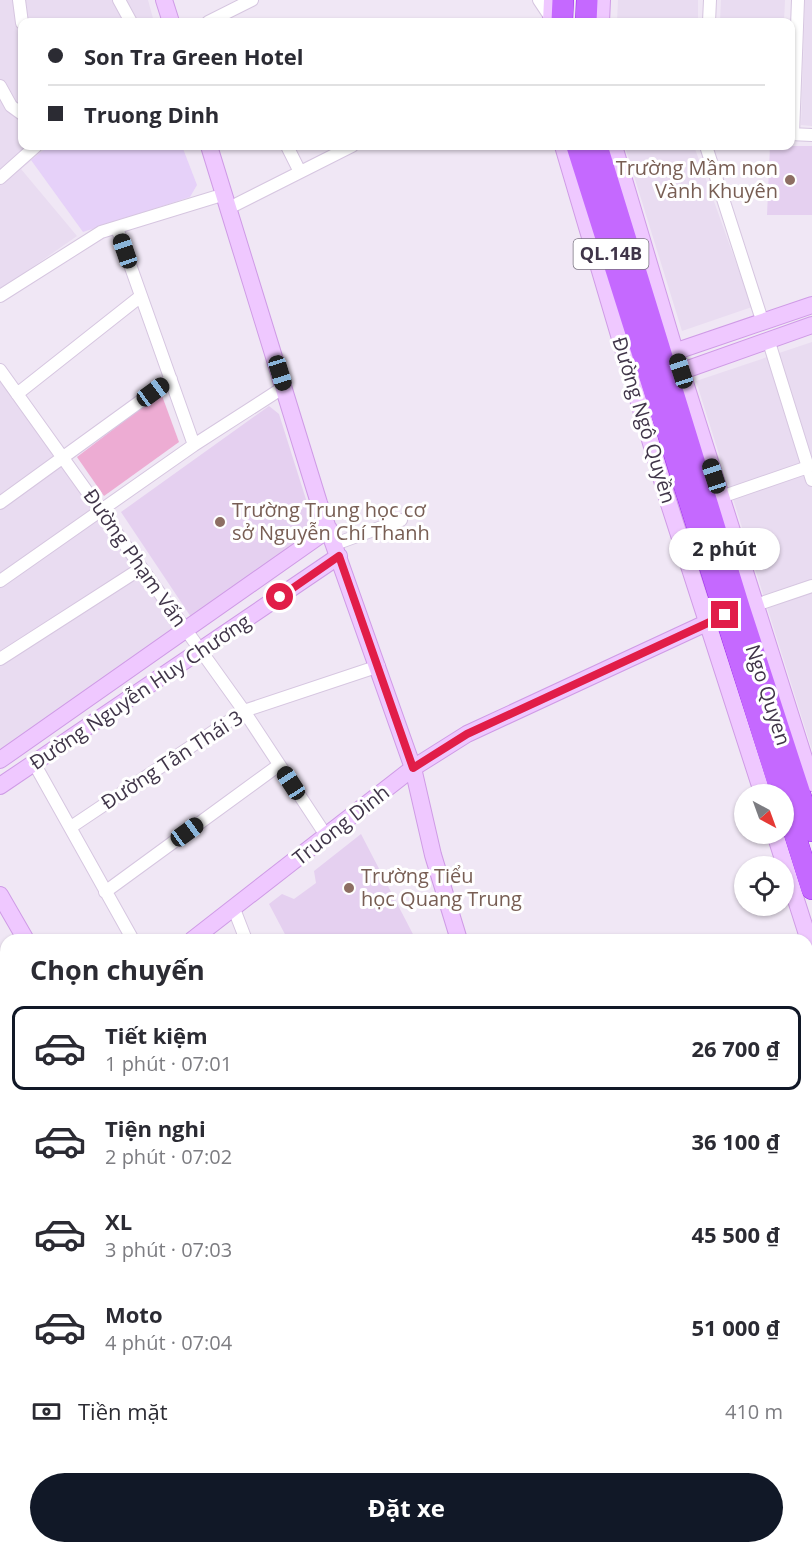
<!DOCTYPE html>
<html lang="vi">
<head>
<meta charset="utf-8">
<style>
	:root { --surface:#fff; --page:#f2f2f3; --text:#2b2b33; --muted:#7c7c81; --line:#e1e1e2; --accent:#111827 }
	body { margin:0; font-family:"Open Sans",sans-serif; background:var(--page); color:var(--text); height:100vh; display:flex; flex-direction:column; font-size:22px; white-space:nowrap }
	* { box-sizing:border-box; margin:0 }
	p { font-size:20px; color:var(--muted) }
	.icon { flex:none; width:33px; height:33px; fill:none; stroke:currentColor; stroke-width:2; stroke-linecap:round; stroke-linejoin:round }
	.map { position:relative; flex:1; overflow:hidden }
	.details { position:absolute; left:0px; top:934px; width:813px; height:620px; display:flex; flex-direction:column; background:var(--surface); border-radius:18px 18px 0 0; box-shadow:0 2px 4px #0004 }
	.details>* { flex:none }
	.banner { position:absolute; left:18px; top:18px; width:777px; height:132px; border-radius:12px; box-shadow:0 2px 4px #0004; display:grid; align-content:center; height:132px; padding:0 30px; background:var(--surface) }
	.needle { width:39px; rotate:139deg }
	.tools { position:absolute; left:734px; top:784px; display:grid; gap:12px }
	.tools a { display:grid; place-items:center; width:60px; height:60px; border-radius:50%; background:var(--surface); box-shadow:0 2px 4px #0004; font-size:30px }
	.end { position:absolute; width:27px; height:27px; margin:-14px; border:8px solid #e11d48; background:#fff; box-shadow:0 0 0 3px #fff }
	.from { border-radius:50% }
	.bubble { position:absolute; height:42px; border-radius:21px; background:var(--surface); box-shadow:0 2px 4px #0004; font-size:20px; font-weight:700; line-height:42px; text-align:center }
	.car { position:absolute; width:18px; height:36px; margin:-18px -9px; border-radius:8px; box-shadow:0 0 4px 2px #0007; background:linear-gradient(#222 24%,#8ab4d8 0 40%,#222 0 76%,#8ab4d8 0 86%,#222 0) }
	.banner b { display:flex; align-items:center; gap:21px; height:57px; font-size:22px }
	.banner b+b { border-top:2px solid var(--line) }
	.banner i { width:15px; height:15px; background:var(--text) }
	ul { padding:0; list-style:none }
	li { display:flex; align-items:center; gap:18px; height:84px; margin:0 12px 9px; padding:0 18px; border:3px solid transparent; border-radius:12px }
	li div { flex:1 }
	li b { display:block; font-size:22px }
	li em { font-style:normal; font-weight:700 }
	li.selected { border-color:var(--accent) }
	li>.icon { width:54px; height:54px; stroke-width:1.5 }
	h2 { padding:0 30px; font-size:27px; line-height:72px }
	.pay { display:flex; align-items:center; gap:15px; height:66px; padding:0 30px; font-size:22px }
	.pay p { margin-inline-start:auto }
	.primary-button { display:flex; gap:12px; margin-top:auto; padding:12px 30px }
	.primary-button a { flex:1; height:69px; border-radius:36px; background:var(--accent); color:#fff; font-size:24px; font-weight:700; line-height:69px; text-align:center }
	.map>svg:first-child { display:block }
</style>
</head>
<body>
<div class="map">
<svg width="812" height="1553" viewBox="0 0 812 1553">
	<rect width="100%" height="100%" fill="#f0e7f5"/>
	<path fill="#e9dcf1" d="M0 0H148L154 22H22V146H49L21 169 77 236 0 290Z
		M618 0H698V22H617Z
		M721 0H785L784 22H720Z
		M805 0H812V126L801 125Z
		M660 146H694L752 307 682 331 626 150Z
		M812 342V750L696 381Z
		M0 379 174 624 175 631 0 750Z
		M0 1131H6V1380L0 1382Z
		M812 1186V1293L807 1288V1187Z
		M812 1362V1509L807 1510V1363Z
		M6 1394V1548H184L185 1553H0V1396Z
		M812 1524V1553H679L702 1548H807V1525Z
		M328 1548H432L434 1553H330Z
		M570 1548H644L646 1553H571Z"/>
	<path fill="#e6d1f9" d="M49 146H182L197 185 190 197 83 232 31 160Z"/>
	<path fill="#e5d0f0" d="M770 146H812V215H767Z
		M269 406 279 414 316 531 193 620 121 512Z
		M361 834 416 940H288L269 904 282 894 294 899 316 883 314 871Z
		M437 1548H544L545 1553H439Z"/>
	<path fill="#edacd3" d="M161 393 179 442 104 496 77 457Z"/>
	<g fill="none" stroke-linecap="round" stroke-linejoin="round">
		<defs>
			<path id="street" d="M19 0 22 23
				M119 0 131 22
				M539 0 553 21
				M208 22 252 0
				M709 22 710 0
				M0 86 11 106 22 114
				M790 134 812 135
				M793 134 798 0
				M287 146 300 172
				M706 146 762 320
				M0 178 36 146
				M229 208 352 146
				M117 228 194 445
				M0 296 101 232 225 194
				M768 339 812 480
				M0 370 244 711 327 837
				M17 394 141 296
				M721 497 808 467
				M0 503 171 379
				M335 544 401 520
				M0 581 194 445 284 387
				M750 607 812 586
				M0 659 140 569
				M34 763 133 940
				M71 827 244 711 379 666
				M105 892 279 765
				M234 909 246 940
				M807 1001 812 1000
				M807 1053 812 1051
				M807 1074 812 1072
				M807 1123 812 1122
				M0 1127 6 1142
				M0 1218 6 1215
				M807 1299 812 1303
				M807 1356 812 1355
				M0 1389 6 1386
				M807 1392 812 1391
				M807 1466 812 1470
				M0 1487 6 1486
				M807 1517 812 1516
				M190 1548 192 1553
				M262 1548 264 1553
				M553 1548 554 1553"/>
			<path id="secondary" d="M164 0 171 22
				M551 22 552 0
				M601 22 602 0
				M209 146 319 503 413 768 433 855 459 940
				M563 146 669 504 763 795
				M614 146 675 351 812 783
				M665 355 812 305
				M671 375 812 325
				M0 760 329 529
				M0 786 339 556
				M775 834 812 950
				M0 895 26 940
				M192 940 413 768 467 734 717 618
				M0 1061 6 1060
				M660 1548 662 1553"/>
			<path id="highway" d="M562 22 563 0
				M586 22 587 0
				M577 146 782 795
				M597 146 740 610 812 831
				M783 797 812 889"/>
		</defs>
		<use href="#street" stroke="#d6c6e0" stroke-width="14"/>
		<use href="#secondary" stroke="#cf9be6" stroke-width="18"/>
		<use href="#highway" stroke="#9b2aed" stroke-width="22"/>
		<use href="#street" stroke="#fff" stroke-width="12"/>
		<use href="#secondary" stroke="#efc8ff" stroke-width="16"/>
		<use href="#highway" stroke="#c569ff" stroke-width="21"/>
	</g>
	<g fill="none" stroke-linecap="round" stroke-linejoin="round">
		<path stroke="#e11d48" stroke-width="8" d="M280 597 339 556 413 768 467 734 725 615"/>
	</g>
	<g fill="#8d6e63" stroke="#fff" stroke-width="2">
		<circle cx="790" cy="180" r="6"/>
		<circle cx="220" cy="522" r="6"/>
		<circle cx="349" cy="888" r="6"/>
	</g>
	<g text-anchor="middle" stroke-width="6" stroke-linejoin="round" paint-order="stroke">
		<rect fill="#fff" stroke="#797280" stroke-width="1.5" x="573.5" y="239" width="75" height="30" rx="4.5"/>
		<g font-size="18" font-weight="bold" fill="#403549">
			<text x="611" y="260">QL.14B</text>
		</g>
		<g font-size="20" fill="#785e54" stroke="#fff" text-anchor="start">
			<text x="778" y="175" text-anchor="end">Trường Mầm non<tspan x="778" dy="23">Vành Khuyên</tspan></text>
			<text x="232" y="517">Trường Trung học cơ<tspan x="232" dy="23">sở Nguyễn Chí Thanh</tspan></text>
			<text x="361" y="883">Trường Tiểu<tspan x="361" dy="23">học Quang Trung</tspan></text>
		</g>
		<g font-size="20" fill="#403549" stroke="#fff">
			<text transform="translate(644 420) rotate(73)" y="7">Đường Ngô Quyền</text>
			<text transform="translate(135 558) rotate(55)" y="7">Đường Phạm Vấn</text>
			<text transform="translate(140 692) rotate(-34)" y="7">Đường Nguyễn Huy Chương</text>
			<text transform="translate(768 695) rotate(72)" y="7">Ngo Quyen</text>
			<text transform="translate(172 760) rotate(-33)" y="7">Đường Tân Thái 3</text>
			<text transform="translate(341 825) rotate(-38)" y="7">Truong Dinh</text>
		</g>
	</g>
</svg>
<div class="tools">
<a><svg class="needle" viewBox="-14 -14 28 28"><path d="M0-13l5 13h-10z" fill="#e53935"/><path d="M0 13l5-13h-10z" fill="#7c7c81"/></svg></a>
<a><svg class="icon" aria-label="locate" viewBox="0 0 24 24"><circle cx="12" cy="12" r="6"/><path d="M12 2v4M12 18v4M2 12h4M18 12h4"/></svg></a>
</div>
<i class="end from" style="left:280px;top:597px"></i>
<i class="end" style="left:725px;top:615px"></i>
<div class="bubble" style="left:669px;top:528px;width:111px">2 phút</div>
<i class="car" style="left:125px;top:251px;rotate:341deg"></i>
<i class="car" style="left:681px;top:371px;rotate:342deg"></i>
<i class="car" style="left:280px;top:373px;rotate:163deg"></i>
<i class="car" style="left:153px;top:392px;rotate:54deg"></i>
<i class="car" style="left:714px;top:476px;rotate:342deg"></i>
<i class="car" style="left:291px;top:783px;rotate:327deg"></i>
<i class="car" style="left:187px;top:832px;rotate:54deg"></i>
<div class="banner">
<b><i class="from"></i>Son Tra Green Hotel</b>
<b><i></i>Truong Dinh</b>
</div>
<section class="details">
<h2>Chọn chuyến</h2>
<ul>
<li class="selected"><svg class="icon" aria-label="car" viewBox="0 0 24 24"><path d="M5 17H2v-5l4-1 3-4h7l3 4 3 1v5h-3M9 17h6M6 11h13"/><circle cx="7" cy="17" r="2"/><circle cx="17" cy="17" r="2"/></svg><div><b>Tiết kiệm</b><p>1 phút · 07:01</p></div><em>26 700 ₫</em></li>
<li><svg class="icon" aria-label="car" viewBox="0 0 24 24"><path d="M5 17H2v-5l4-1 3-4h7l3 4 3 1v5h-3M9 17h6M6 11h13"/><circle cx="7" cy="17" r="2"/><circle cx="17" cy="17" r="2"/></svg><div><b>Tiện nghi</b><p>2 phút · 07:02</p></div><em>36 100 ₫</em></li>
<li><svg class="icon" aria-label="car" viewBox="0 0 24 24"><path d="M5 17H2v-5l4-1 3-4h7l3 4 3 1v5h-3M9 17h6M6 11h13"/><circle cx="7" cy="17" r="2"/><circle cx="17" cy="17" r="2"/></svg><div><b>XL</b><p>3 phút · 07:03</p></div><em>45 500 ₫</em></li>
<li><svg class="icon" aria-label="car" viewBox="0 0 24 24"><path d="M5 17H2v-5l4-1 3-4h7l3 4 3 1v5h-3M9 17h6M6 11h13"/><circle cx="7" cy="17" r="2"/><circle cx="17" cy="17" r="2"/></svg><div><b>Moto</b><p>4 phút · 07:04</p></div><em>51 000 ₫</em></li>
</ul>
<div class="pay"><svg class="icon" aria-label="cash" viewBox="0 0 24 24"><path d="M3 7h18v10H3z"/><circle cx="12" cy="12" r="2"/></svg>Tiền mặt<p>410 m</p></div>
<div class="primary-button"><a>Đặt xe</a></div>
</section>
</div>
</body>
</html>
